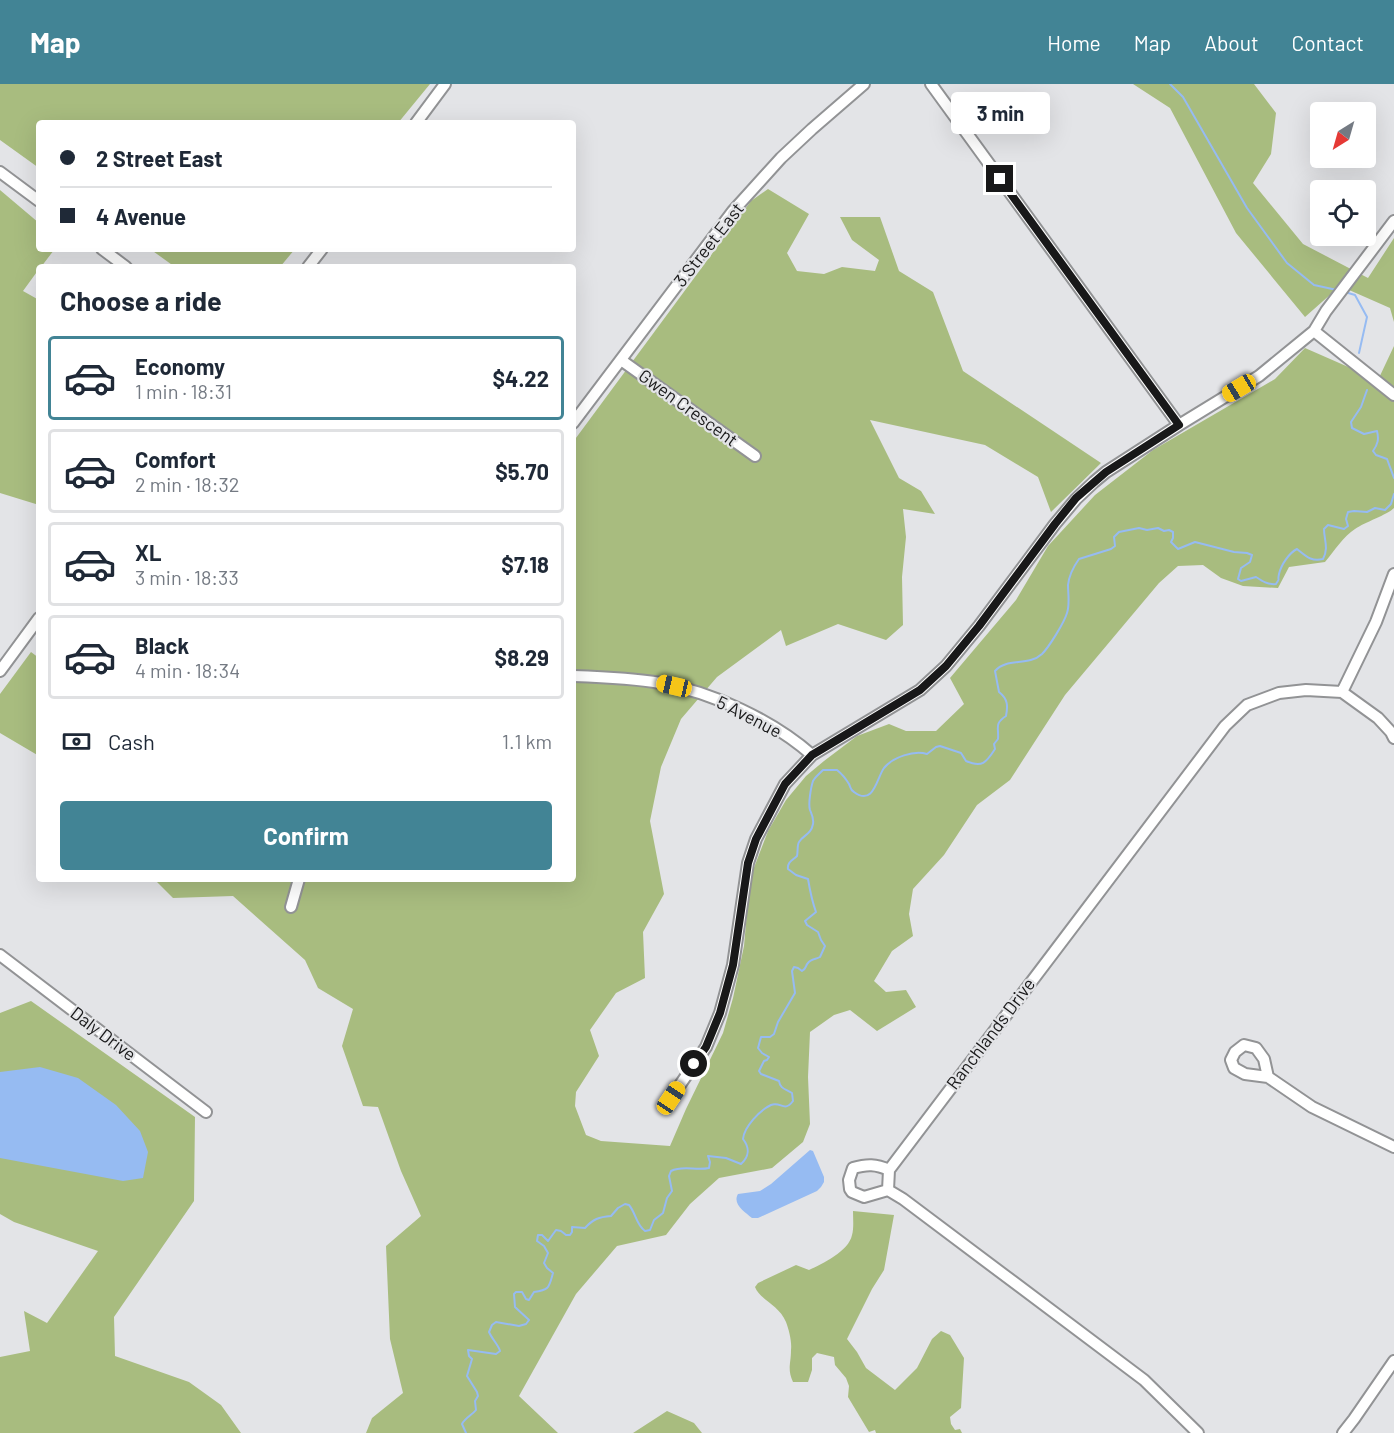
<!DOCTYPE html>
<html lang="en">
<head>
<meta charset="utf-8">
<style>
	:root { --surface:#fff; --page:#f2f2f3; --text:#1f2937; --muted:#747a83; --line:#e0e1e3; --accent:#428495 }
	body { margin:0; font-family:Barlow,sans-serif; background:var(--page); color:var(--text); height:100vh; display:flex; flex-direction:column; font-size:22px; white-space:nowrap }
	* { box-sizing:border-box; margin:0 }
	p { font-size:20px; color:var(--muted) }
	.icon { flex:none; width:33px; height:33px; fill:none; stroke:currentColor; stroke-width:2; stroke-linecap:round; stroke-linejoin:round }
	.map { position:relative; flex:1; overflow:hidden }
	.details { position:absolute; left:36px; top:180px; width:540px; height:618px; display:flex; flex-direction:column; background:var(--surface); border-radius:6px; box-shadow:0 6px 24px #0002 }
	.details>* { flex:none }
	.top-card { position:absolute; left:36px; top:36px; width:540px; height:132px; border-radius:6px; box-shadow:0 6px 24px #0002; display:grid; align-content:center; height:132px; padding:0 24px; background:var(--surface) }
	.needle { width:39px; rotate:217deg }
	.controls { position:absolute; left:1310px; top:18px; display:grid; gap:12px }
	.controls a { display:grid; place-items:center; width:66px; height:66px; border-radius:6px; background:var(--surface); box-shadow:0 6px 24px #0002; font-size:30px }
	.end { position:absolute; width:27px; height:27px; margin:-14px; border:8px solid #181819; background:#fff; box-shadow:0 0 0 3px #fff }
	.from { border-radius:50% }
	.bubble { position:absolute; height:42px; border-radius:6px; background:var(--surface); box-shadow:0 6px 24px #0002; font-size:20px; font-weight:700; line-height:42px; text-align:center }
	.car { position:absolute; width:18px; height:36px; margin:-18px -9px; border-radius:8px; box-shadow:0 0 4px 2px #0007; background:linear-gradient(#f5c518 24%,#345 0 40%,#f5c518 0 76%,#345 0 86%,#f5c518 0) }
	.top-card b { display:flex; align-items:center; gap:21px; height:57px; font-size:22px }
	.top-card b+b { border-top:2px solid var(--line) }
	.top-card i { width:15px; height:15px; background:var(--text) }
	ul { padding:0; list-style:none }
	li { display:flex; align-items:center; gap:18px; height:84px; margin:0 12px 9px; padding:0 12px; border:3px solid var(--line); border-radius:6px }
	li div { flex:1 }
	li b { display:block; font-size:22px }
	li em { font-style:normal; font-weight:700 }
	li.active { border-color:var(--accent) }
	li>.icon { width:54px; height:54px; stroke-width:1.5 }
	h2 { padding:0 24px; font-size:27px; line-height:72px }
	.pay { display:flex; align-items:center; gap:15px; height:66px; padding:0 24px; font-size:22px }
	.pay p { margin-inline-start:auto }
	.action { display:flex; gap:12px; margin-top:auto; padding:12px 24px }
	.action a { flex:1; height:69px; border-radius:6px; background:var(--accent); color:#fff; font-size:24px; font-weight:700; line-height:69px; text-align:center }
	header { display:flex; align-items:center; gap:36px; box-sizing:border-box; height:84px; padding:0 30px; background:var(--accent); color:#fff }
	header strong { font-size:28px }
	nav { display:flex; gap:33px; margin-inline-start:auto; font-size:21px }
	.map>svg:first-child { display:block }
</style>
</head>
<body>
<header>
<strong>Map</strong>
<nav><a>Home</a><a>Map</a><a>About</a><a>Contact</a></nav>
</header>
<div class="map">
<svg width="1394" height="1349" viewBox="0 0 1394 1349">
	<rect width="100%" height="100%" fill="#e3e4e7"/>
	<path fill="#a8bc7f" d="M0 0H430L398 39H39V84L0 56Z
		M1133 0H1254L1276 29 1271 70 1253 99 1303 160 1368 194 1394 154V238L1390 224 1340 202 1305 233 1236 149 1170 24Z
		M768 105 809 130 787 169 797 187 824 190 842 183 875 187 879 176 852 156 840 133H880L899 187 933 208 963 287 1101 379 1051 428 1038 393 985 361 870 336 899 394 921 407 935 430 903 425 906 453 902 493 903 541 886 556 838 540 786 562 781 546 717 593 681 635 661 683 650 737 664 810 643 848 645 894 616 909 590 946 599 972 576 1008 575 1022 586 1051 601 1057 670 1062 686 1025 723 949 733 914 744 862 750 794 768 747 786 716 806 692 824 677 857 652 889 640 906 647H936L964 620 950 594 1016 516 1048 462 1095 411 1153 366 1275 295 1305 264 1378 296 1394 262V424C1387 431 1365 438 1355 445 1344 452 1334 467 1325 478L1289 483 1278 504 1243 502 1221 494 1203 481 1178 482 1159 499 1065 611 1010 696 977 721 944 771 913 805 909 830 913 852 892 867 874 897 886 908 906 906 916 923 877 947 850 926 834 931 810 948 808 993 810 1040 803 1058 772 1084 719 1094 690 1120 666 1151 617 1162 576 1210 519 1312 558 1349H366L372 1334 403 1309 390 1255 386 1162 421 1132 401 1087 378 1023 363 1022 342 962 353 925 318 904 305 876 233 812 173 814 154 795H573V358L751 117Z
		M0 106 39 139V165L54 166 41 183H39V185L23 207 39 216V421L0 409Z
		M150 165H295L280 183H175Z
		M31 568 39 574V672L0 649V610Z
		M31 917 195 1033 194 1117 114 1233 115 1272 189 1298 221 1321 241 1349H0V1273L30 1267 24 1227 47 1239 98 1167 14 1138 0 1130V929Z
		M853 1127 894 1131 884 1186 872 1205 847 1255 857 1268 866 1284 895 1306 917 1284 932 1255 941 1247 950 1251 964 1274 961 1324 950 1333 951 1340 955 1346 960 1345 962 1349H876L875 1346 869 1348 848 1313 849 1302 846 1294 835 1281 834 1273 817 1269 812 1274V1286L808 1298H793C787 1285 791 1280 791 1266 792 1258 789 1246 786 1238 779 1221 760 1216 755 1203L758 1199 796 1181 809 1186C822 1180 849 1167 852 1151 854 1144 853 1135 853 1127Z
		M667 1327 694 1339 702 1349H633Z"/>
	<path fill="#96bbf2" d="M40 983 78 994 116 1021 140 1047 148 1068 143 1094 123 1097 0 1074V988Z
		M810 1066 813 1067 824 1093V1098L821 1103 817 1107 758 1134H752C745 1128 732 1120 738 1110L760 1107 771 1100Z"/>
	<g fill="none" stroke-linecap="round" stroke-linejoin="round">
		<path stroke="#96bbf2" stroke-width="2" d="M1170 0 1183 13 1247 124 1287 179 1314 201 1337 206
			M1345 208 1355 211 1367 233 1359 269
			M1367 306 1361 323 1351 338 1352 344 1364 350 1377 347C1379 355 1378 360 1373 367L1376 371 1387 375 1394 394
			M466 1349 462 1340C465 1334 472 1331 476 1326L475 1317 478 1312 477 1308 467 1292 472 1275 469 1272 468 1266 496 1270 500 1267C499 1262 492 1255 489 1248L492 1241 496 1238 519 1242 526 1240 529 1236 515 1223 514 1210 516 1208H522L526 1215 529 1216 534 1208C550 1206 549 1203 553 1189L547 1184 544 1179 548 1169 544 1162 537 1157 538 1151H542L548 1157 556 1146 561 1147 566 1151H570L572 1148V1143L585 1144C593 1135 599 1133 611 1132L618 1124 625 1120 629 1121C636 1129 636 1141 645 1147L650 1146 654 1136 663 1129 667 1114 672 1107 669 1092 671 1087C683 1081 696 1087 709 1084L710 1078 708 1072 726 1074 741 1080C749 1073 750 1064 743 1055 744 1043 760 1026 771 1021 781 1017 784 1029 793 1017L792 1009C786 1005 780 1005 779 997L761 990 759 987 764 977 767 976 769 973 762 969 758 964 761 953H770L774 950 778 938 795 909 792 887 794 883 798 884 802 887C807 884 805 882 808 879 810 875 817 875 820 873L825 862 821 856 818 848 807 841 805 837 816 828C812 817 810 807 808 795L796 791 788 785C787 778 793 776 797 772 798 768 797 761 799 758 803 751 811 751 813 740 814 734 812 731 810 726 808 720 811 703 813 697 815 693 819 690 823 686H837C842 690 846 695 849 700 851 704 850 706 854 708 874 723 877 693 884 684 893 673 914 666 927 670L936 663 940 662 961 669 966 677C982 684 986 679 995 665L994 660 998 655C999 643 994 640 1006 632 1008 622 1008 615 999 608L995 587C1007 573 1028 583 1042 570 1049 563 1064 539 1067 529 1070 520 1068 510 1068 501 1069 492 1074 482 1079 475L1111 465 1115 462 1114 453 1119 448 1139 444 1147 446 1158 444 1164 447 1169 446 1173 448V454L1171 458 1178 465 1195 458 1234 468 1247 469 1252 471 1250 478 1241 484 1238 495 1241 497 1256 493C1262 497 1268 501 1276 500 1281 492 1277 499 1279 490 1281 481 1289 469 1297 465 1306 472 1311 478 1323 475 1329 464 1324 456 1324 445L1328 441 1344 445 1348 442 1346 435 1348 428 1354 427 1367 428 1375 424 1385 426 1391 420 1394 410"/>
		<defs>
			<path id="minor" d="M931 0 1179 341
				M416 39 445 0
				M0 88 39 117
				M102 165 126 183
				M308 183 322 165
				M1314 247 1394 311
				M621 276 755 372
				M573 339 733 127 781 74 812 45 864 0
				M0 587 39 534
				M573 592C602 593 632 594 660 599 712 608 772 636 812 671
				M1342 608 1376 538 1394 490
				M291 823 299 795
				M0 871 206 1028
				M1268 993 1264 975 1256 964 1244 961 1235 968 1231 976 1234 984 1245 990 1268 993 1312 1023 1394 1063
				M671 1014 706 963 720 929 733 881 748 779 756 755 785 700 812 671 920 606 946 582 979 542 1055 440 1076 415 1094 398 1106 388 1179 341 1259 292 1314 247 1326 227 1394 137
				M888 1106 889 1086 1225 642 1247 621 1279 609 1306 606 1342 608 1378 634 1391 648 1394 654
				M888 1106 903 1115 1144 1296 1198 1349
				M888 1106 864 1113 852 1108 850 1105 849 1096 853 1084C867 1080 876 1080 889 1086
				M1343 1349 1354 1335 1394 1277"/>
		</defs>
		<use href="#minor" stroke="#929395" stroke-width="14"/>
		<use href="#minor" stroke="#fff" stroke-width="10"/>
	</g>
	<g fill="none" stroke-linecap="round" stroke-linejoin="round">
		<path stroke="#181819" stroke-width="8" d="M694 980 706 963 720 929 733 881 748 779 756 755 785 700 812 671 920 606 946 582 979 542 1055 440 1076 414 1106 388 1179 341 1000 95"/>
	</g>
	<g text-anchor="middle" stroke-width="4.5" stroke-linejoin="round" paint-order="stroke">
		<g font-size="18" fill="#181819" stroke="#e3e4e7">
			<text transform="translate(709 161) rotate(-52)" y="6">3 Street East</text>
			<text transform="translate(688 324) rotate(36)" y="6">Gwen Crescent</text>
			<text transform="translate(749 633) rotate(27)" y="6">5 Avenue</text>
			<text transform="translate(103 950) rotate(37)" y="6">Daly Drive</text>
			<text transform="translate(991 950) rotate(-53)" y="6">Ranchlands Drive</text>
		</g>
	</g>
</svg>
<div class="controls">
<a><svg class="needle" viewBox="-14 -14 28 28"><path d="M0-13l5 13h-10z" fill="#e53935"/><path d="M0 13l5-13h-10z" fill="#747a83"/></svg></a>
<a><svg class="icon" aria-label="locate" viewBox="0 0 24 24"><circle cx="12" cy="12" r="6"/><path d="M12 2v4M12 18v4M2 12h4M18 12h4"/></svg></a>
</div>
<i class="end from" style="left:694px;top:980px"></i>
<i class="end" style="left:1000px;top:95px"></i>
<div class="bubble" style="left:951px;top:8px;width:99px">3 min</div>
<i class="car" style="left:1239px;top:304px;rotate:239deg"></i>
<i class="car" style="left:674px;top:602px;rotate:283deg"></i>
<i class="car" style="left:671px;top:1014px;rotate:34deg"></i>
<div class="top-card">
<b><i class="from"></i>2 Street East</b>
<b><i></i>4 Avenue</b>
</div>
<section class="details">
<h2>Choose a ride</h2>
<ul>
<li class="active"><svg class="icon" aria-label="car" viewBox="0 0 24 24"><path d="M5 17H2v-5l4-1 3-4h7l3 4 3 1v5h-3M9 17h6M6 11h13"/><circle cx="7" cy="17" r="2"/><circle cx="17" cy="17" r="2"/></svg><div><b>Economy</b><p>1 min · 18:31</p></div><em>$4.22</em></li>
<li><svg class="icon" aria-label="car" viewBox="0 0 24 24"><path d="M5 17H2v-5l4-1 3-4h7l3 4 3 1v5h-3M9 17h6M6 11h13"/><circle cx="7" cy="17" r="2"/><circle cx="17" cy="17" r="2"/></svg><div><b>Comfort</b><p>2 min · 18:32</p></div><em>$5.70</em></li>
<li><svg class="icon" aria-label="car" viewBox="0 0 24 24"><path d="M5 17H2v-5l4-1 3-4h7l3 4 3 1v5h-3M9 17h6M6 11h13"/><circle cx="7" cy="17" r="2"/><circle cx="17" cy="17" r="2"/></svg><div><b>XL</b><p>3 min · 18:33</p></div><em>$7.18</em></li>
<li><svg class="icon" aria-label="car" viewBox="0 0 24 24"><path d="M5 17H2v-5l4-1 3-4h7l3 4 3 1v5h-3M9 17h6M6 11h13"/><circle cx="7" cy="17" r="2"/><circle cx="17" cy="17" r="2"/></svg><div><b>Black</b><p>4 min · 18:34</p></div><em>$8.29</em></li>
</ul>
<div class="pay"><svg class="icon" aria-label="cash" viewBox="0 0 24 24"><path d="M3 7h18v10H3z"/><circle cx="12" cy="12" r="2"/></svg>Cash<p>1.1 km</p></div>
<div class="action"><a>Confirm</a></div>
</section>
</div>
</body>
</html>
